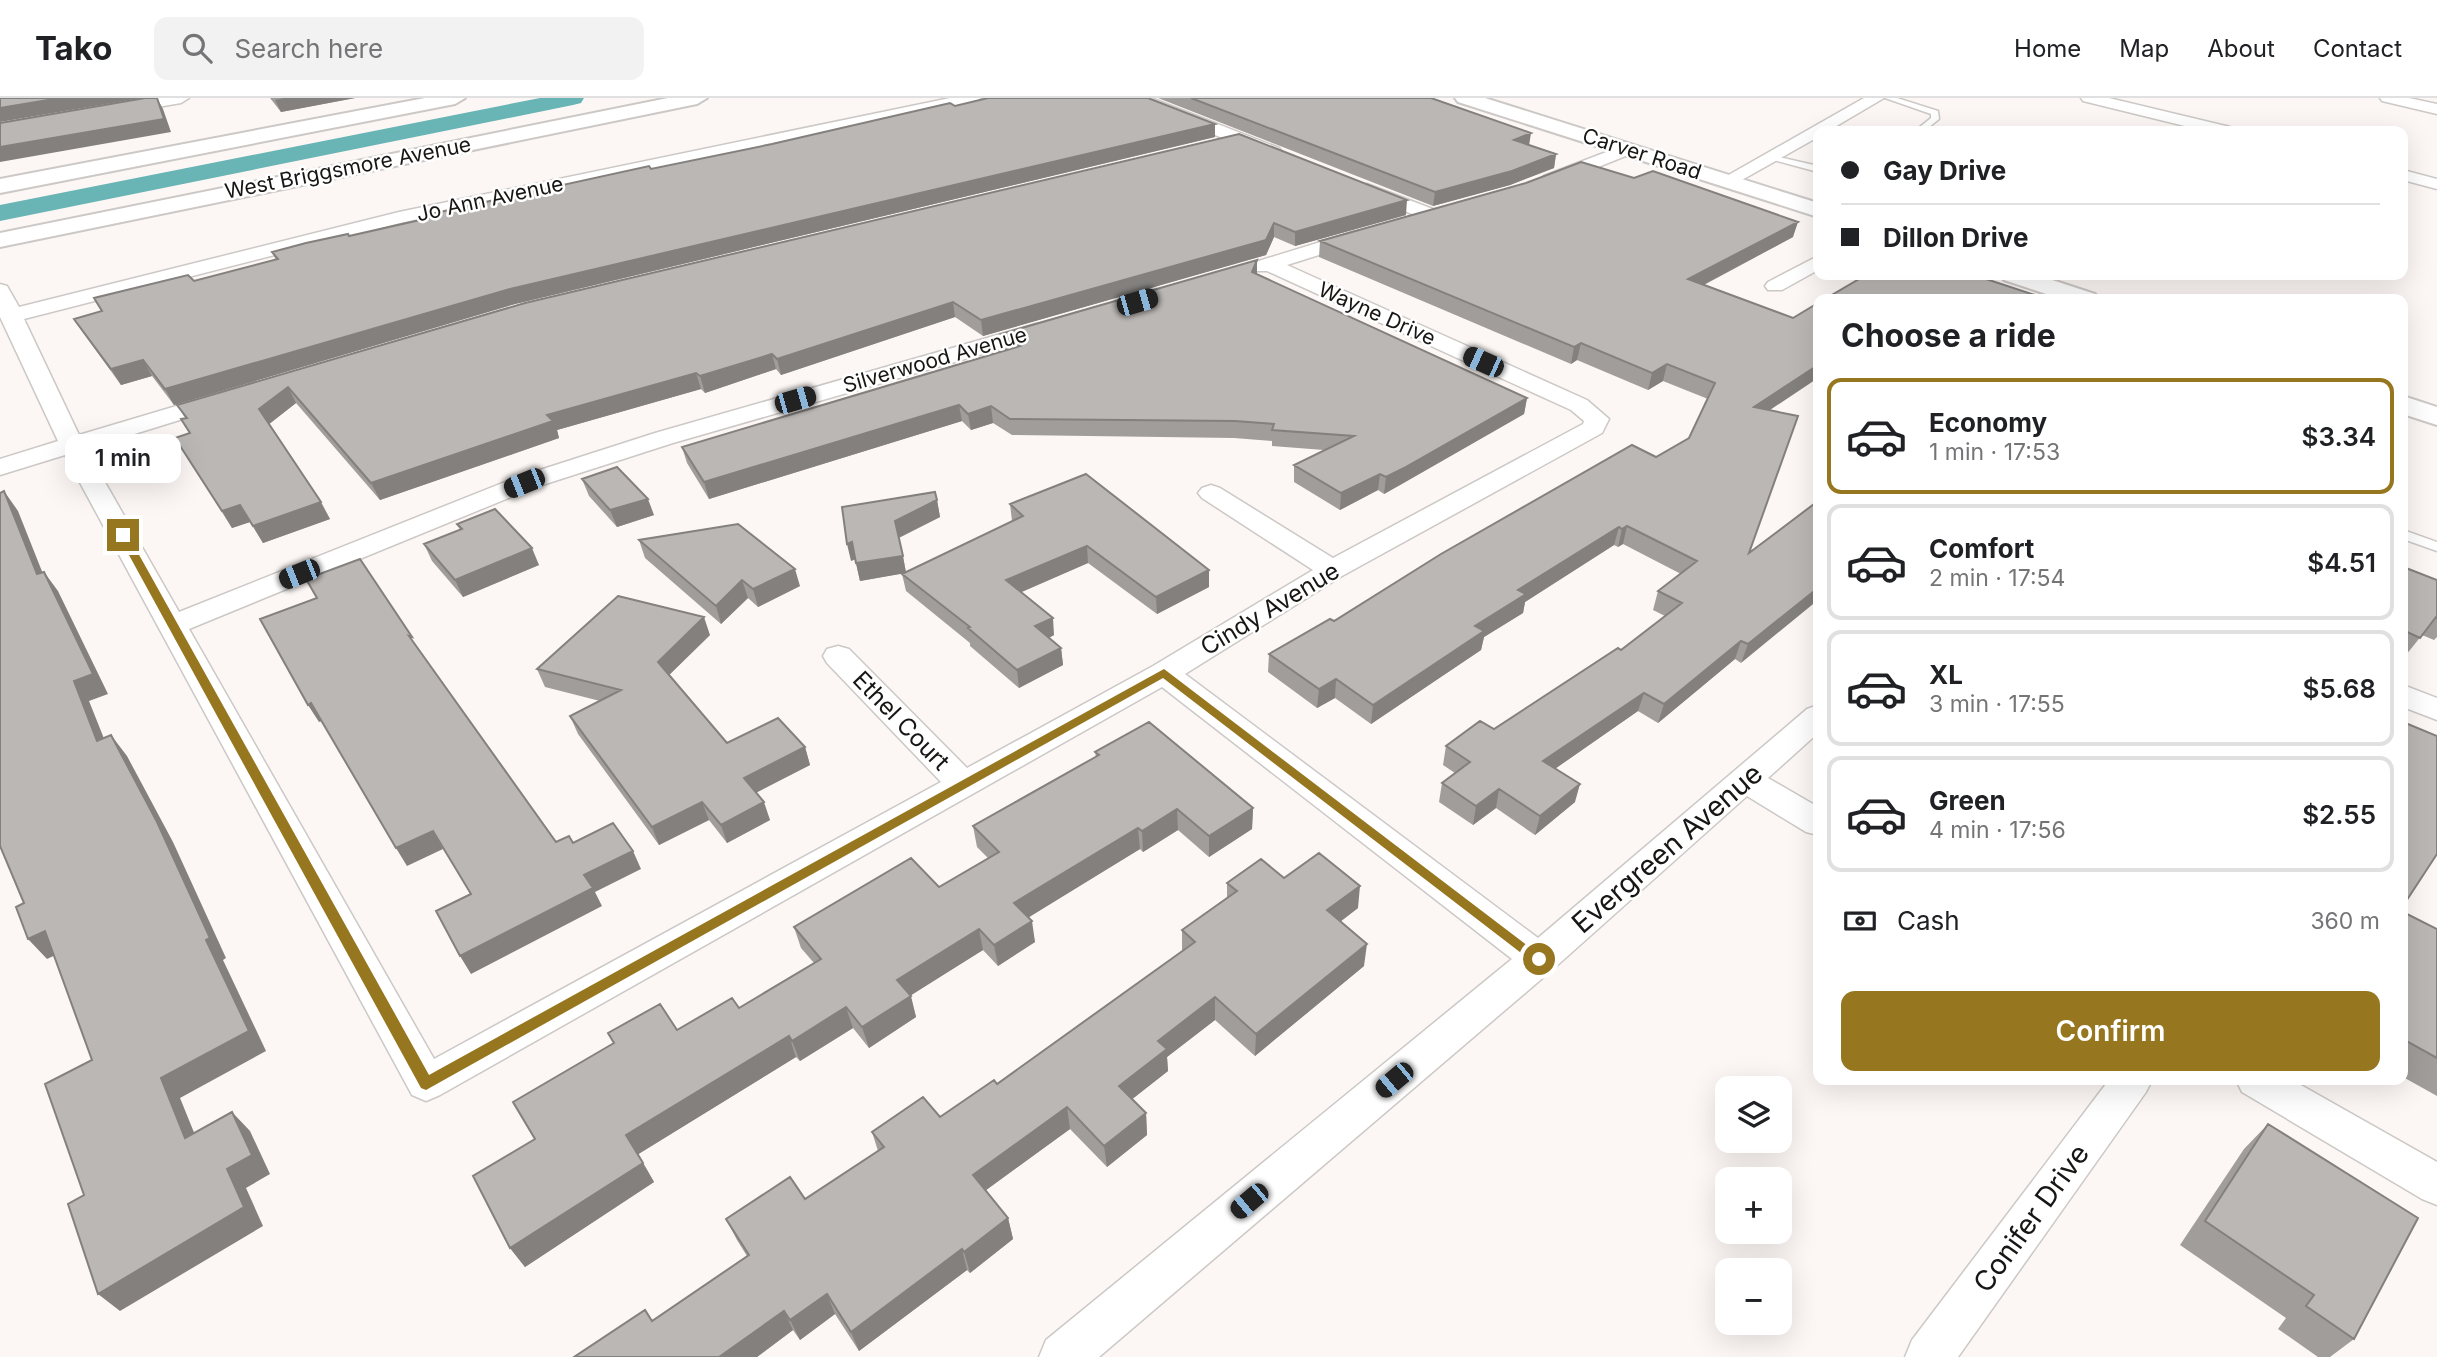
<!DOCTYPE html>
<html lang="en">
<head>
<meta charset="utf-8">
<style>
	:root { --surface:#fff; --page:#f2f2f2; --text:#202124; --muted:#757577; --line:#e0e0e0; --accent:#96771f }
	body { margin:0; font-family:Inter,sans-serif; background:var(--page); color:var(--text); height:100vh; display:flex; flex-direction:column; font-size:26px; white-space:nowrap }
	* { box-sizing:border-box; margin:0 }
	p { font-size:23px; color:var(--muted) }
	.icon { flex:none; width:38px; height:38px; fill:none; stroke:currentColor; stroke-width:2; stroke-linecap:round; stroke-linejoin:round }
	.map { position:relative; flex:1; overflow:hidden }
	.details { position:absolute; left:1813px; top:196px; width:595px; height:791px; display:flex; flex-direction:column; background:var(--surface); border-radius:14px; box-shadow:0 7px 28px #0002 }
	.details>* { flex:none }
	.banner { position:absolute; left:1813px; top:28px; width:595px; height:154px; border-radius:14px; box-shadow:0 7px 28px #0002; display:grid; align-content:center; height:154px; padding:0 28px; background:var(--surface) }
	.tools { position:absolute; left:1715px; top:978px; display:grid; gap:14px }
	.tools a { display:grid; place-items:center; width:77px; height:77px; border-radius:14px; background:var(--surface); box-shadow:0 7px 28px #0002; font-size:35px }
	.end { position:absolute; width:32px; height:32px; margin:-16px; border:9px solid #96771f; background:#fff; box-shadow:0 0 0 4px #fff }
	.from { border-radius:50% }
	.bubble { position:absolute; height:49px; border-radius:14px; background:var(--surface); box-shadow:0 7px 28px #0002; font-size:23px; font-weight:600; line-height:49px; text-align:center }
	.car { position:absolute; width:21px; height:42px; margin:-21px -10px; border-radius:9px; box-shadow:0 0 5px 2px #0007; background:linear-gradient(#222 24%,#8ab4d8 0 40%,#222 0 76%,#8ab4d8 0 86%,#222 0) }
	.banner b { display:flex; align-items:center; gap:24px; height:66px; font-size:26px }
	.banner b+b { border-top:2px solid var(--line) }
	.banner i { width:18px; height:18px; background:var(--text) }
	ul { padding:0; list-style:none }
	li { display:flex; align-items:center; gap:21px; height:116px; margin:0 14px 10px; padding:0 14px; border:4px solid var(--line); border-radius:14px }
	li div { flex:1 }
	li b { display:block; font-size:26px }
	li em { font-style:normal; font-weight:600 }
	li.active { border-color:var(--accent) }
	li>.icon { width:63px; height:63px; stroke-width:1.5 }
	h2 { padding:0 28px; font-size:32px; line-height:84px }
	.pay { display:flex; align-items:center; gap:18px; height:77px; padding:0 28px; font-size:26px }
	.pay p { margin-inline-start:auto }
	.button { display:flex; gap:14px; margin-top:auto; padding:14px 28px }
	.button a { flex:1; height:80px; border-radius:14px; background:var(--accent); color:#fff; font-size:28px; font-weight:600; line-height:80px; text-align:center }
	header { display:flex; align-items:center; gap:42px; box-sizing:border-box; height:98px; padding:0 35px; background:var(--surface); border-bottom:2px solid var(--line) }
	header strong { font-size:33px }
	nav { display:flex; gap:38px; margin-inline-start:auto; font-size:24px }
	.search { width:490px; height:63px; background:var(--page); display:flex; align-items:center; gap:18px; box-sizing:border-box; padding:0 24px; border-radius:14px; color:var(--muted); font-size:26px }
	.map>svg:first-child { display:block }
</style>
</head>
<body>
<header>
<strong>Tako</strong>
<div class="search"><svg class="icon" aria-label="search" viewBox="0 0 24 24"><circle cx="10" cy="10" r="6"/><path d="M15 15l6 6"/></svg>Search here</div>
<nav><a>Home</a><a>Map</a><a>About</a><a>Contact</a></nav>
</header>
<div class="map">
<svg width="2437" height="1259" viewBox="0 0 2437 1259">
	<rect width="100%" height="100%" fill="#fcf7f4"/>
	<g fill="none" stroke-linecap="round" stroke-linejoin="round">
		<path fill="#69b4b5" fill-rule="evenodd" d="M540 0H584L581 5 573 7 0 123V107Z"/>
		<defs>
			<path id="service" d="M1885 0H1897L1938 13 1939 21 1924 33H1915L1931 20V16Z
				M1770 57 1818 68V74L1770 61Z
				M2403 432 2437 444V453L2403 441Z"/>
			<path id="minor" d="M153 0H189L181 5 117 16 109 11 111 8Z
				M950 0H981L973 5 400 125 24 221 79 337 220 295 228 297 232 302 228 307 86 351 179 514 515 380 655 335 1036 226H1052L1055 231 1052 236 673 345 533 390 189 531 434 961 941 684 827 565 823 558 827 551 838 548 849 551 967 670 1153 568 1313 472 1202 400 1198 395 1202 390 1211 387 1220 390 1333 460 1583 326 1584 323 1571 312 1267 173H1252L1249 169 1252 165 1353 134H1367L1370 138 1367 142 1287 167 1587 302 1609 321 1602 335 1342 478 1185 576 1538 840 1807 611 1818 607V635L1768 680 1818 709V737L1806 734 1747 698 1552 872 1099 1259H1039L1046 1242 1512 861 1162 589 440 997 426 1003 412 997 65 357 0 377V361L58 343 0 219V186L7 188 19 209 399 114Z
				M1129 0H1151L1279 50 1282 54 1279 58H1267L1131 3Z
				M1864 0H1884L1828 33H1818V39L1733 87H1721L1718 83Z
				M2081 0H2109L2230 29 2232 33H2205L2083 3Z
				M2380 0H2409L2437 6V16L2382 3Z
				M1627 46 1633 47 1636 51 1633 55 1556 86 1550 87 1541 82 1544 78Z
				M2403 72 2437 81V91L2403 82Z
				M1367 86 1438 113 1440 117 1438 121H1424L1361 95 1358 91 1361 87Z
				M1818 158V172L1782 192H1768L1765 188 1768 184Z
				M2403 587 2437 600V622L2403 609Z
				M2109 982H2152L2146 994 1958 1259H1905L1912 1242Z
				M2236 982H2292L2437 1064V1107L2422 1101 2242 994Z"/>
			<path id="tertiary" d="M1455 0H1485L1818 105V119L1458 4Z
				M2001 177H2037L2095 196 2099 201H2061L2004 182Z
				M2403 298 2437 309V327L2403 316Z"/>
			<path id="primary" d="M425 0H465L455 6 0 95V81Z
				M668 0H707L697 6 0 149V135Z"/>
		</defs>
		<use href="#service" stroke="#ccc8c5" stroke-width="3"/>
		<use href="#minor" stroke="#ccc8c5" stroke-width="3"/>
		<use href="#tertiary" stroke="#ccc8c5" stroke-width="4"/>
		<use href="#primary" stroke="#ccc8c5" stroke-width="4"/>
		<use href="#service" fill="#fff" fill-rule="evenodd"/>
		<use href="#minor" fill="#fff" fill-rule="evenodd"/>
		<use href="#tertiary" fill="#fff" fill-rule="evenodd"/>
		<use href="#primary" fill="#fff" fill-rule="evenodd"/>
	</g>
	<path fill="#a19d9b" d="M270 0H355L281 14Z
		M1158 0H1431L1529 47 1556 56 1554 70 1510 87 1433 108Z
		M955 8 1215 39 515 206 174 307 152 278 121 287 84 236 74 221 102 213 194 183 276 162 272 154 349 138 432 119 431 116 772 46Z
		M1239 36 1406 117 1295 148 1274 139 1266 157 983 238 955 219 781 277 776 271 705 295 701 291 557 332 559 340 380 402 296 305 269 326 330 421 263 445 250 424 232 430 175 340 189 335 181 321 185 320 177 307Z
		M1793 139 1704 187 1770 312 1750 454 1818 403 1741 565 1735 561 1658 625 1638 613 1556 670 1575 704 1535 737 1496 710 1473 727 1439 704 1442 685 1455 675 1443 667 1446 648 1494 631 1621 552 1665 518 1653 512 1658 493 1681 476 1623 446 1618 449 1614 447 1525 504 1523 515 1484 539 1481 552 1371 626 1335 600 1317 610 1268 574 1269 556 1656 359 1689 340 1708 301 1663 283 1648 292 1577 262 1571 266 1319 159 1320 143Z
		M1257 176 1527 300 1524 316 1402 386 1384 396 1378 392 1340 412 1294 384V367L1324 352 1272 348V343L1234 340 1012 337 993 325 971 332 962 323 709 401 687 365 682 349 1005 253 1003 251 1001 236Z
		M582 381 654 417 617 429 589 398Z
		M937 402 940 419 899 440 906 474 1012 423 1010 406 1209 472V489L1157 516 1088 465 1021 494 1054 537 1049 540 1061 550 1063 567 1019 590 970 548V545L906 493 902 476 904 475 860 483 855 461 851 463Z
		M457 426 539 467 463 499 432 463 424 446 460 432Z
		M639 442 800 488 758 509 748 500 721 526 645 460Z
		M2403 475 2437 482V539L2434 542 2422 537 2406 557 2403 556Z
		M710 537 669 577 727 645 805 649 810 667 756 694 770 722 727 745 709 722 659 747 578 636 570 618 600 603 545 589 537 571Z
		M1095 654 1253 710 1252 731 1209 759 1178 732 1143 754 1140 751 1028 819 1035 844 998 868 983 852 910 897 916 919 869 950 853 930 800 963 796 959 638 1056 654 1084 525 1169 510 1150 535 1041 614 946 608 935 677 932 739 910 814 865 801 850 794 829 939 789 988 760 977 749 973 728 1096 659Z
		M1284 780 1358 810 1340 824 1364 868 1255 958 1215 922 1167 959 1168 973 1132 1001 1146 1015 1147 1037 1107 1069 1070 1031 986 1092 1008 1120 1013 1141 970 1175 967 1172 859 1253 835 1216 800 1242 793 1232 757 1259H574L652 1223 747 1158 737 1142 726 1121 805 1101 878 1053 872 1034 940 1019 997 986 1182 853V832L1227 800V785Z
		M2403 814 2437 831V998L2403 979Z
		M2268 1026 2354 1241 2330 1259H2318L2278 1231 2286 1220 2180 1147 2244 1051Z"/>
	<path fill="#83807e" d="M60 0H142L0 24V10Z
		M157 0 163 11 171 34 0 64V49Z
		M284 0H355L281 14 275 2Z
		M1215 26V39L515 206 174 307 165 291 510 191Z
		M1531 35 1529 48 1514 42Z
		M1556 56 1554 70 1510 87 1433 108 1435 94Z
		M1407 102 1406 117 1295 148V134Z
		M1798 124 1793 139 1684 197 1688 181Z
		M1274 125V139L1266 157 983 238 981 222Z
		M1257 162V177L1252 174Z
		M953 204 955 219 781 277 777 261Z
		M1581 245 1577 262 1571 266 1574 249Z
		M772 256 776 271 705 295 700 278Z
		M143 262 152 278 121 287 111 271Z
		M1667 266 1663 283 1648 292 1652 275Z
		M1818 267V280L1749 326 1754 309Z
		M696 275 701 291 557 332 559 340 380 402 371 385 547 317Z
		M288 289 296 305 268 327 259 311Z
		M1527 300 1524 316 1384 396 1386 379Z
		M959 307 962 323 709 401 704 384Z
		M991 308 993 325 971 332 968 316Z
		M1380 376 1378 392 1340 412 1341 395Z
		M4 393 18 413 51 496 37 476Z
		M648 401 654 417 617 429 610 412Z
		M937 402 940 419 898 440 895 423Z
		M321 404 330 421 263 445 253 428Z
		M240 407 250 424 232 430 222 413Z
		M1627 428 1623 446 1618 449 1622 431Z
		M1619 429 1614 447 1525 504 1523 515 1484 539 1481 552 1371 626 1373 607 1475 528 1518 492Z
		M852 444 856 461 851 463 847 446Z
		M1087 448 1088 465 1008 500 1006 482Z
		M532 450 539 467 463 499 455 482Z
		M903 458 906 475 860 483 856 465Z
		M795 471 800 488 758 509 753 491Z
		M1209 472V489L1157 516 1156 499Z
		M44 474 58 493 108 596 89 603 113 663 97 643 74 583Z
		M742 482 748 500 721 526 716 508Z
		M1818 490V502L1741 565 1748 546Z
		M704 519 710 537 664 582 658 564Z
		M1053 520 1054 537 1037 546 1035 528Z
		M1741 543 1735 561 1658 625 1664 606Z
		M1061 550 1063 567 1019 590 1017 572Z
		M1336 581 1335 600 1317 610 1319 591Z
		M1644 595 1638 613 1539 682 1543 663Z
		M311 605 322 623 319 624 308 607Z
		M111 637 127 658 173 744 226 860 223 862 266 953 180 1000 204 1059 185 1040 161 980 206 842Z
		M805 649 810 667 750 698 744 680Z
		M1580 686 1575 704 1535 737 1540 718Z
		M1499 691 1496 710 1473 727 1476 708Z
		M702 704 709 722 659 747 652 729Z
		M764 704 770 722 727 745 721 727Z
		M1253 710 1252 731 1209 759V738Z
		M1177 711 1178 732 1143 754 1142 733Z
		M1138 730 1140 751 1018 826 1014 805Z
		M433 733 443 751 407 768 396 750Z
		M633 753 641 771 595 794 602 808 471 876 460 858 584 777Z
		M1360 788 1358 810 1325 835 1327 812Z
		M1032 823 1035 844 998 868 994 847Z
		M979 831 983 852 902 903 897 882Z
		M45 833 64 853 47 861 28 841Z
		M1367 846 1364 868 1255 958 1256 936Z
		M911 898 916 919 869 950 862 929Z
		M1215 899V922L1167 959 1168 973 1121 1010 1119 988 1158 943Z
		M846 909 853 930 800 963 792 943Z
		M789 938 796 959 637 1057 626 1037Z
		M1067 1009 1070 1031 978 1098 973 1077Z
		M232 1014 250 1033 270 1076 246 1090 263 1128 120 1213 98 1196 227 1071Z
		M1146 1015 1147 1037 1107 1069 1104 1048Z
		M643 1065 654 1084 525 1169 510 1150Z
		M1008 1120 1013 1141 970 1175 964 1154Z
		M962 1151 967 1172 859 1253 851 1234Z
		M827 1196 835 1216 800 1242 790 1222Z
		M784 1213 793 1232 757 1259H719Z"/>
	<path fill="#bbb7b4" stroke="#83807e" stroke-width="2" d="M0 0H60L0 10Z
		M145 0H157L164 21 0 49V25Z
		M988 0H1148L1215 26 510 191 165 291 143 262 111 271 74 221 102 213 94 200 188 177 194 183 278 161 272 154 306 145 348 136 349 138 433 119 431 116 649 68 651 71 772 46 950 5 955 8Z
		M1191 0H1431L1531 35 1514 42 1556 56 1512 73 1435 94Z
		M1239 36 1407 102 1295 134 1274 125 1266 142 981 222 953 204 777 261 772 256 700 278 696 275 547 317 553 323 371 385 288 289 259 311 321 404 253 428 240 407 222 413 175 340 190 335 181 321 187 320 177 307 525 205Z
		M1581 64 1634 80 1653 73 1798 124 1688 181 1793 220 1818 205V267L1754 309 1798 318 1749 455 1818 403V490L1748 546 1741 543 1664 606 1644 595 1543 663 1580 686 1540 718 1499 691 1476 708 1442 685 1470 664 1446 648 1480 623 1494 631 1618 550 1621 552 1682 505 1658 493 1697 463 1627 428 1622 431 1619 429 1518 492 1526 496 1475 528 1484 533 1373 607 1336 581 1319 591 1269 556 1330 521 1334 523 1441 456 1632 347 1656 359 1689 340 1715 285 1667 266 1652 275 1581 245 1574 249 1320 143 1526 85Z
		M1257 162 1252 174 1527 300 1404 370 1386 379 1380 376 1341 395 1294 367 1354 338 1272 332 1274 326 1235 323 1010 321 991 308 968 316 959 307 704 384 682 349 1020 248 1001 236Z
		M1866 177H1974L2047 201H1825Z
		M617 369 648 401 610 412 582 381Z
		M1086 376 1209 472 1156 499 1087 448 1006 482 1053 520 1035 528 1061 550 1017 572 968 530 970 529 902 476 1023 418 1010 406Z
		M4 393 37 476 44 474 93 576 74 583 97 643 111 637 157 724 210 840 206 842 249 933 161 980 185 1040 232 1014 252 1057 227 1071 244 1109 98 1196 68 1106 84 1097 45 986 92 962 45 833 28 841 16 809 24 805 0 748V395Z
		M935 394 937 402 895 423 903 458 856 465 852 444 847 446 842 409Z
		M495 411 532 450 455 482 424 446 462 431 457 426Z
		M738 426 795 471 753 491 742 482 716 508 639 442Z
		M360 461 412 539 409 538 556 744 569 738 573 745 613 725 633 753 584 777 593 790 460 858 436 813 471 796 433 733 396 750 311 605 308 607 260 521 317 500 306 481Z
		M2406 470 2437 482V520L2436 519 2420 540 2403 532V475Z
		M618 498 704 519 658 564 727 645 778 620 805 649 744 680 764 704 721 727 702 704 652 729 570 618 621 592 537 571Z
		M1149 624 1253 710 1209 738 1177 711 1142 733 1138 730 1014 805 1032 823 994 847 979 831 897 882 911 898 862 929 846 909 792 943 789 938 626 1037 643 1065 510 1150 473 1078 535 1041 513 1004 614 945 608 935 660 906 677 932 732 900 739 910 821 861 794 829 911 760 939 789 999 754 973 728 1099 657 1095 654Z
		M2403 624 2437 638V756L2403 808Z
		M1319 755 1360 788 1327 812 1367 846 1256 936 1215 899 1158 943 1167 951 1119 988 1146 1015 1104 1048 1067 1009 973 1077 1008 1120 964 1154 962 1151 851 1234 827 1196 790 1222 784 1213 719 1259H574L645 1212 652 1223 749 1157 726 1121 790 1079 805 1101 884 1049 872 1034 923 999 940 1019 994 982 997 986 1195 844 1182 832 1237 793 1227 785 1261 761 1284 780Z
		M2403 814 2437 831V960L2403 941Z
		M2268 1026 2418 1120 2354 1241 2306 1208 2314 1197 2205 1123Z"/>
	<path fill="#96771f" d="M120 435 128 437 429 977 1164 571 1545 861 1539 867 1534 865 1163 580 426 992 421 990 118 437Z"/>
	<g text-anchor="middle" stroke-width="5" stroke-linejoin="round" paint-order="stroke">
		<g font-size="21" fill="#171615" stroke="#fff">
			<text transform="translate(1642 56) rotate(18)" y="7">Carver Road</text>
			<text transform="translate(348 70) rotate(-11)" y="7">West Briggsmore Avenue</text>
			<text transform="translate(490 101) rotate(-12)" y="7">Jo Ann Avenue</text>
			<text transform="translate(1377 216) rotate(24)" y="7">Wayne Drive</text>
			<text transform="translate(935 262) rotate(-16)" y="7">Silverwood Avenue</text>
		</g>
		<g font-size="24" fill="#171615" stroke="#fff">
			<text transform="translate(1270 511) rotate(-31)" y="8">Cindy Avenue</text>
			<text transform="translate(901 623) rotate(46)" y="8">Ethel Court</text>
		</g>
		<g font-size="28" fill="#171615" stroke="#fff">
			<text transform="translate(1667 750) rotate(-41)" y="10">Evergreen Avenue</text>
			<text transform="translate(2031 1120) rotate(-54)" y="10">Conifer Drive</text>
		</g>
	</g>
</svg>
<div class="tools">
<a><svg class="icon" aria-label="layers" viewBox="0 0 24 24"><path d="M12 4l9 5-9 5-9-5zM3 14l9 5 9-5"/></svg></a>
<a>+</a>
<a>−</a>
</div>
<i class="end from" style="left:1539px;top:861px"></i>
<i class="end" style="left:123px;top:437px"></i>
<div class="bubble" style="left:65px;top:336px;width:116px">1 min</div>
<i class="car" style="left:1137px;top:204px;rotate:74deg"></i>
<i class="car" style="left:1483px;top:264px;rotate:294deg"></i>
<i class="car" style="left:795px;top:302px;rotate:74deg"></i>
<i class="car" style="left:524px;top:385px;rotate:248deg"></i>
<i class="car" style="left:299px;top:476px;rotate:248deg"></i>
<i class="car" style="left:1394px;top:982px;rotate:230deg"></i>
<i class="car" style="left:1249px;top:1103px;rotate:230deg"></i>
<div class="banner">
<b><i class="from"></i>Gay Drive</b>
<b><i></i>Dillon Drive</b>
</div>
<section class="details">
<h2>Choose a ride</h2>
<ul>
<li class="active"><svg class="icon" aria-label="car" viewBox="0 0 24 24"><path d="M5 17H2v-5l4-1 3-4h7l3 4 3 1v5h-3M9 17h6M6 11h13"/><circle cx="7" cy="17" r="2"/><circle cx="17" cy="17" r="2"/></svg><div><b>Economy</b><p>1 min · 17:53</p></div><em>$3.34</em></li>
<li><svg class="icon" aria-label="car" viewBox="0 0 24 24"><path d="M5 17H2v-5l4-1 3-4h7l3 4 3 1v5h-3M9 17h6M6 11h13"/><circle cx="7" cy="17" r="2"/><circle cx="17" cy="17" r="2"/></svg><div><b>Comfort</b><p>2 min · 17:54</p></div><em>$4.51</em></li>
<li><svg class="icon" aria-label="car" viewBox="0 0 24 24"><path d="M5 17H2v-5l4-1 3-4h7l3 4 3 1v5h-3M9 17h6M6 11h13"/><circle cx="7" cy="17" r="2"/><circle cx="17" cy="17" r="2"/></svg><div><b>XL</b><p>3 min · 17:55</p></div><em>$5.68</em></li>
<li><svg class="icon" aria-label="car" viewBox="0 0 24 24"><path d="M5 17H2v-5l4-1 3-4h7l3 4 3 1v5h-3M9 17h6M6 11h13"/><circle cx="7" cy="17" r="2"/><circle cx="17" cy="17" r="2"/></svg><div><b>Green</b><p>4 min · 17:56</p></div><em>$2.55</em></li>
</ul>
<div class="pay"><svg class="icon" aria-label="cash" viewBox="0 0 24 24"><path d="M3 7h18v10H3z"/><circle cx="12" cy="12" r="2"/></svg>Cash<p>360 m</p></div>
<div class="button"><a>Confirm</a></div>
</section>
</div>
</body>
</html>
